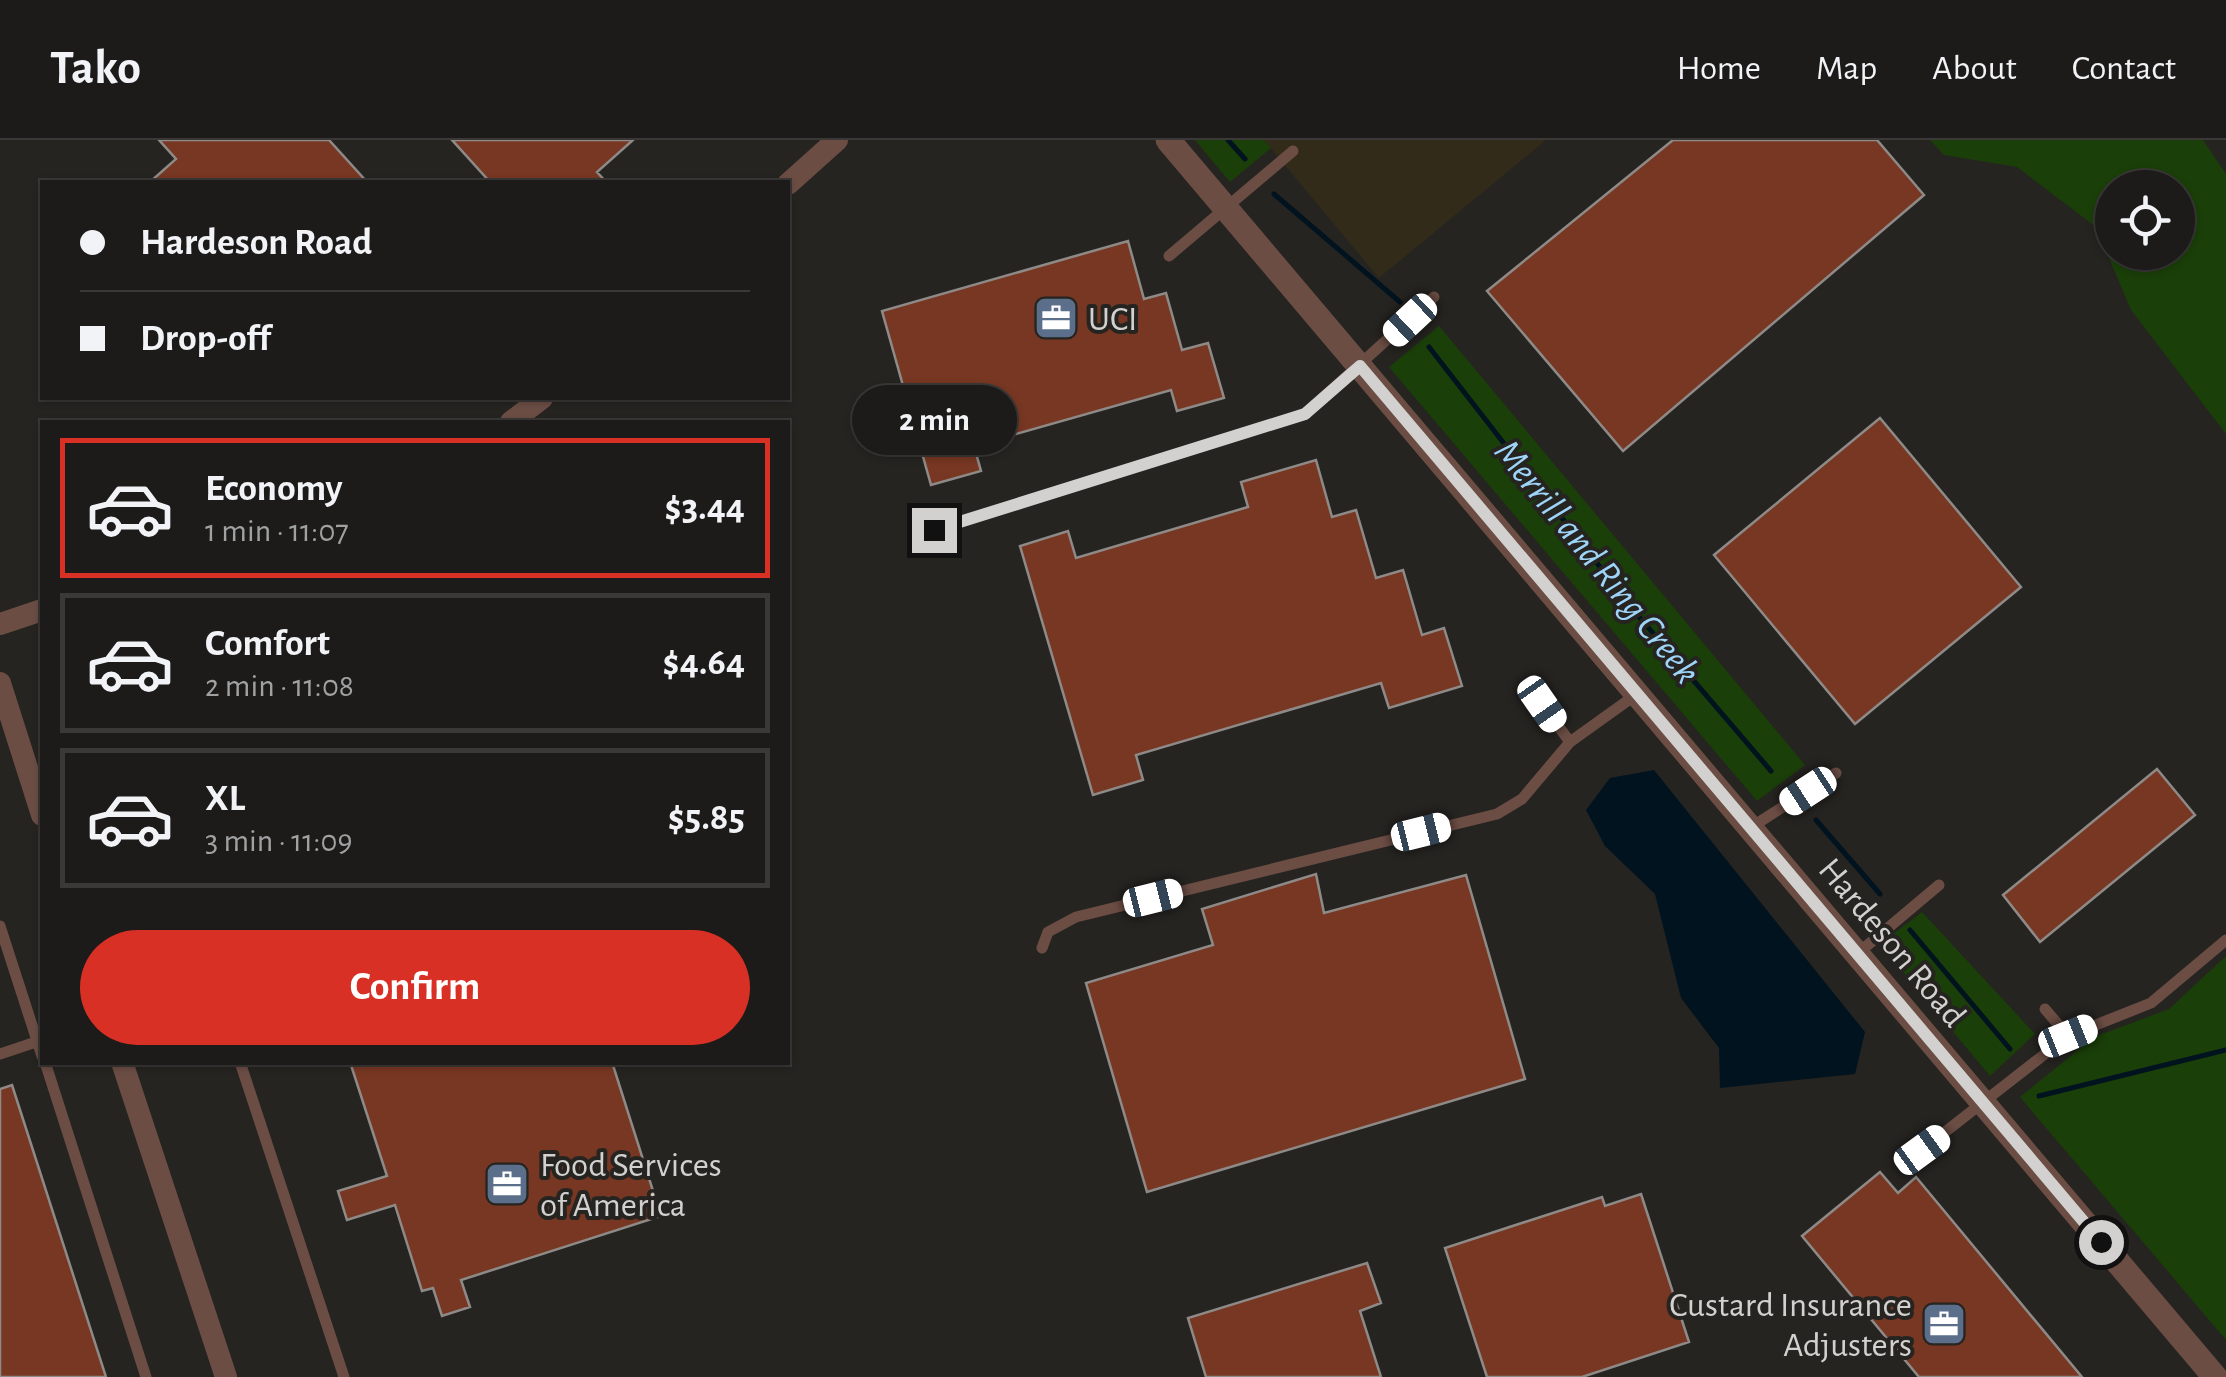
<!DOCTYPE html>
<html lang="en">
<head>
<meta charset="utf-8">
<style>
	:root { --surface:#1c1b19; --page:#252422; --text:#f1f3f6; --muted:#a0a1a2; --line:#3a3938; --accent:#d93025 }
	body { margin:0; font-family:"Alegreya Sans",sans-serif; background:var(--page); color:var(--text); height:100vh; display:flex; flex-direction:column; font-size:38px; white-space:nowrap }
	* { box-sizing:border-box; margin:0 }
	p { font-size:32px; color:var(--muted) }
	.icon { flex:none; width:55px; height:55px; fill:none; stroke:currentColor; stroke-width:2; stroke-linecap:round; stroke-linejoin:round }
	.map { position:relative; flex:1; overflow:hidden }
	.panel { position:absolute; left:40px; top:280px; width:750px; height:645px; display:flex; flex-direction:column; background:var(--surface); border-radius:0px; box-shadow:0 2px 8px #0004,0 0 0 2px var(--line) }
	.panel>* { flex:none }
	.banner { position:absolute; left:40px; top:40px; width:750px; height:220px; border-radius:0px; box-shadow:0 2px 8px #0004,0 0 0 2px var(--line); display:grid; align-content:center; height:220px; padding:0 40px; background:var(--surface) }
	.tools { position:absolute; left:2095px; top:30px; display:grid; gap:20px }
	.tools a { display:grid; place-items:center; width:100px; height:100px; border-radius:50%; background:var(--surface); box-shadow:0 2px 8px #0004,0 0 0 2px var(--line); font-size:50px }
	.end { position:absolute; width:45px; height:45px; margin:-22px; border:12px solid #d2d1cf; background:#111; box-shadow:0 0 0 5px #111 }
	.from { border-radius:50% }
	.bubble { position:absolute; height:70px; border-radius:35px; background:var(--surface); box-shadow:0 2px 8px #0004,0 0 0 2px var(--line); font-size:32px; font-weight:600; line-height:70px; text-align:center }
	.car { position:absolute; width:30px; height:60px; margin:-30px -15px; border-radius:12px; box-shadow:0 0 8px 2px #0007; background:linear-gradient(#fff 24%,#345 0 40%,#fff 0 76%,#345 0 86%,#fff 0) }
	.banner b { display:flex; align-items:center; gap:35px; height:95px; font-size:38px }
	.banner b+b { border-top:2px solid var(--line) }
	.banner i { width:25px; height:25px; background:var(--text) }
	ul { padding:18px 0 0; list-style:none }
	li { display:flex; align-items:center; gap:30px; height:140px; margin:0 20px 15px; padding:0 20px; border:5px solid var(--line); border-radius:0px }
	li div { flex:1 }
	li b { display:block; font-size:38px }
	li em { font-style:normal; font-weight:600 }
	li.on { border-color:var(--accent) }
	li>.icon { width:90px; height:90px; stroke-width:1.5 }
	.button { display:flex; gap:20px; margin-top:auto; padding:20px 40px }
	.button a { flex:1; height:115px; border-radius:60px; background:var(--accent); color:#fff; font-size:40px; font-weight:600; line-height:115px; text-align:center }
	header { display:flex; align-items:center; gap:60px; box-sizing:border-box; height:140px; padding:0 50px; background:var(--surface); border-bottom:2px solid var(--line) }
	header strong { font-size:48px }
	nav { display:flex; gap:55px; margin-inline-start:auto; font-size:35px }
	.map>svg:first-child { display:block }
</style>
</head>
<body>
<header>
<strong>Tako</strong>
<nav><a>Home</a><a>Map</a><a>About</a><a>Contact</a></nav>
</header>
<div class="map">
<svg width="2226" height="1237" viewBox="0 0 2226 1237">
	<rect width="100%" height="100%" fill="#262421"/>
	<path fill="#332b1a" d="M1264 0H1546L1379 138Z"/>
	<path fill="#1a3f08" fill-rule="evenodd" d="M1195 0H1264L1271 8 1230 42Z
		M1930 0H2203L2226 34V294L2131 170 2096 87 2017 27 1944 15ZM2112 48H2178V112H2112Z
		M1439 186 1805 625 1757 661 1389 227Z
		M1922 772 2035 894 1990 936 1880 804Z
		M2226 816V1200L2020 957 2094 897 2169 869Z"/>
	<path fill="#00131f" d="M1654 630 1865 892 1855 934 1720 948 1719 908 1681 858 1655 754 1605 706 1586 670 1610 638Z"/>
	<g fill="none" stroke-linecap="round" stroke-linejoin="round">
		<path stroke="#00131f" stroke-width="5" d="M1228 0 1245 19
			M1274 54 1400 162
			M1429 207 1635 472 1771 631
			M1816 680 1880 754
			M1910 790 2010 909
			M2039 956 2226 910"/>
	</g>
	<path fill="#773722" stroke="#8e8a88" stroke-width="2.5" d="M159 0H329L367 42H150L176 19Z
		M452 0H633L597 32 606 42H490Z
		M1673 0H1877L1924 55 1623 311 1487 151Z
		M1128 101 1144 159 1166 153 1182 210 1208 203 1224 258 1177 271 1171 250 974 306 981 331 931 345 882 171Z
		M1880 278 2021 447 1855 584 1714 415Z
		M1316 320 1332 377 1356 370 1376 438 1403 430 1422 495 1444 488 1462 546 1389 568 1381 543 1136 615 1143 640 1093 655 1020 406 1068 391 1076 418 1248 367 1241 342Z
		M2157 629 2195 675 2040 802 2003 755Z
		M1316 734 1324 773 1466 735 1525 939 1147 1052 1086 843 1213 805 1202 769Z
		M350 922H612L661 1076 461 1140 470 1167 442 1176 433 1148 422 1151 395 1065 347 1080 338 1051 387 1036Z
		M12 945 106 1237H0V949Z
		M1880 1032 1898 1053 1916 1037 2082 1237H1919L1802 1096Z
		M1641 1054 1689 1202 1582 1237H1487L1445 1108 1602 1057 1605 1066Z
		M1367 1123 1381 1163 1360 1171 1381 1237H1206L1188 1178Z"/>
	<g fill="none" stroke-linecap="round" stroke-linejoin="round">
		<path stroke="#6b4d44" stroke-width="11" d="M1169 116 1293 11
			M934 390 1305 274 1434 157
			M1542 564 1570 602
			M1750 688 1836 633
			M0 786 42 916
			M1042 808 1048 792 1076 777 1497 674 1522 659 1570 602 1637 554
			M1857 814 1939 745
			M2045 869 2068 896
			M0 914 42 900
			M45 922 146 1237
			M240 922 344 1237
			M1922 1010 2068 896 2151 863 2226 800"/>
		<path stroke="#6b4d44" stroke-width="22" d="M788 44 837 0
			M511 282 542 258
			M0 484 42 470
			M0 543 42 675
			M122 922 226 1237"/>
		<path stroke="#6b4d44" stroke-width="25" d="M1168 0 2215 1237"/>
	</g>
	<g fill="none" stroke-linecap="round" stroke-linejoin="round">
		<path stroke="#d2d1cf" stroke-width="12" d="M934 390 1305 274 1360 226 2101 1102"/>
	</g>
	<defs>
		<symbol id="office-square" viewBox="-11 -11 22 22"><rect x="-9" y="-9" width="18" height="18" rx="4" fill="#5c6f8a" stroke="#262421"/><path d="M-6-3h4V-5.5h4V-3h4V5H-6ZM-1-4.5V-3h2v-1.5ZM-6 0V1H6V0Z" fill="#fff"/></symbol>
	</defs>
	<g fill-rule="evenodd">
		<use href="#office-square" x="1031" y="153" width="50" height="50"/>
		<use href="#office-square" x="482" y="1019" width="50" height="50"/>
		<use href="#office-square" x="1919" y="1159" width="50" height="50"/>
	</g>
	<g text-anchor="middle" stroke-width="8" stroke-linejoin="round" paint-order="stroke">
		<g font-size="35" fill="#d2d1cf" stroke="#262421" text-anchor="start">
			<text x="1088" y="190">UCI</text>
			<text x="540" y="1036">Food Services<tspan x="540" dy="40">of America</tspan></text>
			<text x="1912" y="1176" text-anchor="end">Custard Insurance<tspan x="1912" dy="40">Adjusters</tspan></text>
		</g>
		<g font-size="35" fill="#d2d1cf" stroke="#262421">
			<text transform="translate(1893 802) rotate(50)" y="12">Hardeson Road</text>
		</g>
		<g font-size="38" font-style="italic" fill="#9ed4f8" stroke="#262421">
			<text transform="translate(1598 421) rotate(51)" y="13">Merrill and Ring Creek</text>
		</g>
	</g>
</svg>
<div class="tools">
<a><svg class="icon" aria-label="locate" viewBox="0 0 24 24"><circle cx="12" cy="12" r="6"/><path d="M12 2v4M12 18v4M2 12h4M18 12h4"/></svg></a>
</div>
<i class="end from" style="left:2101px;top:1102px"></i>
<i class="end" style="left:934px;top:390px"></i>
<div class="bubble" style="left:852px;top:245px;width:165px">2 min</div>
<i class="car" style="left:1410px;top:180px;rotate:227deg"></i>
<i class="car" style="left:1542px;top:564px;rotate:145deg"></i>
<i class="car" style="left:1808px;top:651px;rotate:237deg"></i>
<i class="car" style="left:1421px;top:692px;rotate:76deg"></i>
<i class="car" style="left:1153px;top:758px;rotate:76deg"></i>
<i class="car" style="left:2068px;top:896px;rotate:68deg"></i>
<i class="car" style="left:1922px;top:1010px;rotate:54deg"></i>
<div class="banner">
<b><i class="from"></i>Hardeson Road</b>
<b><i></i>Drop-off</b>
</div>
<section class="panel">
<ul>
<li class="on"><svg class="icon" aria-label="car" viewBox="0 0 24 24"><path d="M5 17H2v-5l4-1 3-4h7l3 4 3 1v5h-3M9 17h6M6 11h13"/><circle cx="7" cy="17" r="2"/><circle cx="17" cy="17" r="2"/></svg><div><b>Economy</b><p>1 min · 11:07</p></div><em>$3.44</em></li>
<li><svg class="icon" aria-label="car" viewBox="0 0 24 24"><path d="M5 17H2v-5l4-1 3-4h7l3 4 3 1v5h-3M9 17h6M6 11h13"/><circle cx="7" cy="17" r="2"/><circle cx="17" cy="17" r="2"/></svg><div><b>Comfort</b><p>2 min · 11:08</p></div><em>$4.64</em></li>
<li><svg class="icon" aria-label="car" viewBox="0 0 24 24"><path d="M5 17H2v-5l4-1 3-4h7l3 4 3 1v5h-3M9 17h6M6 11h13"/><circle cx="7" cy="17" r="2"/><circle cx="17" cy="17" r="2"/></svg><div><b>XL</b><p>3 min · 11:09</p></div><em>$5.85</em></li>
</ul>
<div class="button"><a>Confirm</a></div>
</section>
</div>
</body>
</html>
